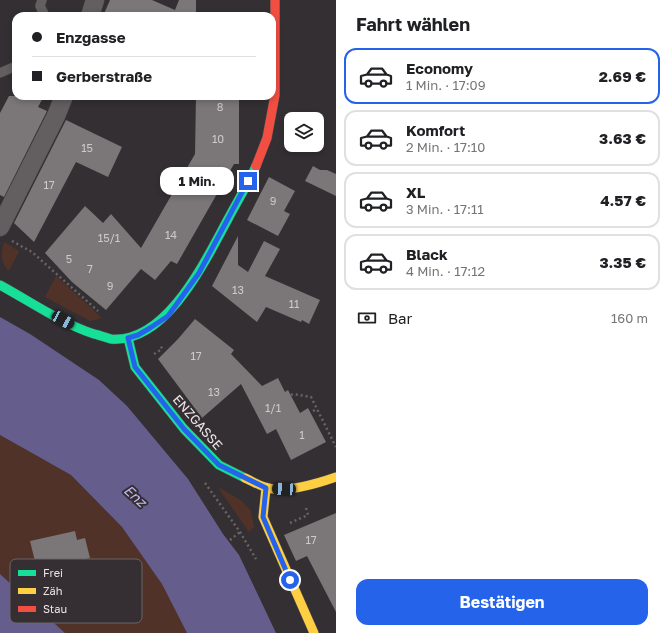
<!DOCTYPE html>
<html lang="de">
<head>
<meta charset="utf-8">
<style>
	:root { --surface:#fff; --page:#f6f6f6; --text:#202124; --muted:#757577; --line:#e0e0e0; --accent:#2563eb }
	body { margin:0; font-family:"Golos Text",sans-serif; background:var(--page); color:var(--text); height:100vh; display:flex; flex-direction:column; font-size:15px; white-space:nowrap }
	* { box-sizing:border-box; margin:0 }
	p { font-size:13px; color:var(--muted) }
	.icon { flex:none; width:22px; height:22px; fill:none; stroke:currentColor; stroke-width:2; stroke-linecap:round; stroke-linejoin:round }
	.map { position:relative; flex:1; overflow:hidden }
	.details { display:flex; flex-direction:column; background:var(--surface); width:332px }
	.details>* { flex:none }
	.banner { position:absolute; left:12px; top:12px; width:264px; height:88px; border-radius:12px; box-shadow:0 2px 6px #0003; display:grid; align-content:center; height:88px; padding:0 20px; background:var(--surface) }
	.fabs { position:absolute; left:284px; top:112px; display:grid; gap:8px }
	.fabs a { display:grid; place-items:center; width:40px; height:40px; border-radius:8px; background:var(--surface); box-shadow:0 2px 6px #0003; font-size:20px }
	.end { position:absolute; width:18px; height:18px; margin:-9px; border:5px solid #2563eb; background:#fff; box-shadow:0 0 0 2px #fff }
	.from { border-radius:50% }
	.bubble { position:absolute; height:28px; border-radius:12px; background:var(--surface); box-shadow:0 2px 6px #0003; font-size:13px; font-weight:700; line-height:28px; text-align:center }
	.car { position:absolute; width:12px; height:24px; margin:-12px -6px; border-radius:5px; box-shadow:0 0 3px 1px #0007; background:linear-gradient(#222 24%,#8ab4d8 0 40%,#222 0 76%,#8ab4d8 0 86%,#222 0) }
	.banner b { display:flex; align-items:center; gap:14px; height:38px; font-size:15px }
	.banner b+b { border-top:1px solid var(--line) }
	.banner i { width:10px; height:10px; background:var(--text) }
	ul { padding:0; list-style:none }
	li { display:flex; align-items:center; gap:12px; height:56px; margin:0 8px 6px; padding:0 12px; border:2px solid var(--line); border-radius:12px }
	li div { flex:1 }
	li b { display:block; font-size:15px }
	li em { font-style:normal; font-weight:700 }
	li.active { border-color:var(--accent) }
	li>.icon { width:36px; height:36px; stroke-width:1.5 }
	h2 { padding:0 20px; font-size:18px; line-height:48px }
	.pay { display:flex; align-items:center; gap:10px; height:44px; padding:0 20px; font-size:15px }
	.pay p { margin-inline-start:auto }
	.cta { display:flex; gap:8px; margin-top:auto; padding:8px 20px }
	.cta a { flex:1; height:46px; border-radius:12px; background:var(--accent); color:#fff; font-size:16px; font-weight:700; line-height:46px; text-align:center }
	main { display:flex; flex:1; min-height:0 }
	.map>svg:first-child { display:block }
</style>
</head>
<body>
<main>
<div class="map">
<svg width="336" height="633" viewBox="0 0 336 633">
	<rect width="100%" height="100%" fill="#342f32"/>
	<path fill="#503228" d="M4 242 19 251 9 271C0 262 1 254 4 242Z
		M56 276 101 317 99 319 90 321 45 297Z
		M0 435 71 475 122 527 163 584 187 633H65L0 574Z
		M220 488 242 501 251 511 254 527 249 532 219 489Z"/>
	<path fill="#655e8d" d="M0 317 30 334 99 380 127 406 188 479 223 534 239 555 276 633H187L162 584 122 527 71 475 0 435Z
		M0 574 65 633H0Z"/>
	<path fill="#7b7678" d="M110 0H152L175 10 179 0H196V16H103Z
		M9 96H44L38 107 47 111 4 197 0 195V113Z
		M196 96H239V164H234L177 264 171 261 155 280 141 269 106 310 72 282 45 253 85 206 103 223 111 214 141 248 195 154Z
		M66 120 122 147 108 177 76 162 34 242 14 223Z
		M313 166 320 170H327L336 174V196L305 181Z
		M269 177 295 191 284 211 290 214 278 236 247 220Z
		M238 236V265L248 272 264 241 280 249 265 276 320 300 309 324 302 320 301 322 266 307 257 322 212 286Z
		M195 319 234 350 231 354 262 386 278 378 285 392 288 390 300 413 308 408 326 442 291 460 276 429 267 434 241 384 202 418 158 359 178 339Z
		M336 513V612L307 556 296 561 284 535Z
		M75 531 77 540 85 538 90 558 82 560 88 583 43 594 30 541Z"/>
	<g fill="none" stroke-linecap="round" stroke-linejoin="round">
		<defs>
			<path id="lane" d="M42 0 40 6 45 16
				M0 73 16 66"/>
			<path id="street" d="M90 16 95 0
				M0 227 56 116 64 96"/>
			<path id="fast" d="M0 285C31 302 61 323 94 334 100 335 106 338 111 339 167 344 206 259 228 219 237 202 248 184 256 166
				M128 338 135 367 184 429 219 465 245 478"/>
			<path id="slow" d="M245 478C252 481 258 485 265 487 283 494 319 483 336 477
				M266 488 263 517 314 633"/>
			<path id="jam" d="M256 166 267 138 275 95V0"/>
		</defs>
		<use href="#lane" stroke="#514d4f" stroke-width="10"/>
		<use href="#street" stroke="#514d4f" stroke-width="19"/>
		<use href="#fast" stroke="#514d4f" stroke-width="10"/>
		<use href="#slow" stroke="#514d4f" stroke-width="10"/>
		<use href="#jam" stroke="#514d4f" stroke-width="10"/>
		<path stroke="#676566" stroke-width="2.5" stroke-dasharray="2 3" stroke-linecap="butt" d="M12 241 32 252 98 311
			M154 354 162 349 161 346
			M291 395 293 394 311 397 336 447
			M313 411 317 409
			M205 483 240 532 256 559
			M290 523 308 515 306 508
			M230 540 240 532"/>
		<use href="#lane" stroke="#635f61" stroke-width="9"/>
		<use href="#street" stroke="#635f61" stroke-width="18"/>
		<use href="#fast" stroke="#16e098" stroke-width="9"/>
		<use href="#slow" stroke="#ffcf43" stroke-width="9"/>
		<use href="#jam" stroke="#f24e42" stroke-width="9"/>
	</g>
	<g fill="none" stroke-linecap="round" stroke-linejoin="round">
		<path stroke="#2563eb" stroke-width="5" d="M248 181 199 273 168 316 150 328 138 335 128 338 135 367 184 429 219 465 266 488 263 517 290 580"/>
	</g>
	<g text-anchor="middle" stroke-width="4" stroke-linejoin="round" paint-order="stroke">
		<g font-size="11" fill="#cec9cb">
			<text x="220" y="111">8</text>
			<text x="218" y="143">10</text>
			<text x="87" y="152">15</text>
			<text x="49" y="189">17</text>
			<text x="273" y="205">9</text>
			<text x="171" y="239">14</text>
			<text x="109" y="242">15/1</text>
			<text x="69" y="263">5</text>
			<text x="90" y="273">7</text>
			<text x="110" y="290">9</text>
			<text x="238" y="294">13</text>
			<text x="294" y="308">11</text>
			<text x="196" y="360">17</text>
			<text x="214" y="396">13</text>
			<text x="273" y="412">1/1</text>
			<text x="302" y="439">1</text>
			<text x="311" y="544">17</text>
		</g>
		<g font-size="13" fill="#eae5e7" stroke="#352e32">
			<text transform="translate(198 422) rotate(49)" y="5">ENZGASSE</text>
		</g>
		<g font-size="14" font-style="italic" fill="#c1baf8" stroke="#352e32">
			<text transform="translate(135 496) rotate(42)" y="5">Enz</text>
		</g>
	</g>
	<rect x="10" y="559" width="132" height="64" rx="6" fill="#352e32" stroke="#6b6568" stroke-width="1"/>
	<rect x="18" y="570" width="18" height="6" fill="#16e098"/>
	<rect x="18" y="588" width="18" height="6" fill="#ffcf43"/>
	<rect x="18" y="606" width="18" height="6" fill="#f24e42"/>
	<g font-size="11" fill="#eae5e7">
		<text x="43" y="577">Frei</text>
		<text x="43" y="595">Zäh</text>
		<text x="43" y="613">Stau</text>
	</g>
</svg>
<div class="fabs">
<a><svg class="icon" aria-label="layers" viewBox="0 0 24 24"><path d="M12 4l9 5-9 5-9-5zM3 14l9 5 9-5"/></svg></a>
</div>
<i class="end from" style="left:290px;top:580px"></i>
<i class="end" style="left:248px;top:181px"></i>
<div class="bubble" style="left:160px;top:167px;width:74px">1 Min.</div>
<i class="car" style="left:63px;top:320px;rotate:119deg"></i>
<i class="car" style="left:284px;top:489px;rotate:273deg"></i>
<div class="banner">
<b><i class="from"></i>Enzgasse</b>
<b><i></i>Gerberstraße</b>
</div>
</div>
<section class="details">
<h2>Fahrt wählen</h2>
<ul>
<li class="active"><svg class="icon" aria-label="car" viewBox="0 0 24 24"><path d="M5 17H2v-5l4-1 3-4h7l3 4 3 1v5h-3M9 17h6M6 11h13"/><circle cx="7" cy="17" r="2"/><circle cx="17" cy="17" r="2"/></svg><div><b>Economy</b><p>1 Min. · 17:09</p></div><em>2.69 €</em></li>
<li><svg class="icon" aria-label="car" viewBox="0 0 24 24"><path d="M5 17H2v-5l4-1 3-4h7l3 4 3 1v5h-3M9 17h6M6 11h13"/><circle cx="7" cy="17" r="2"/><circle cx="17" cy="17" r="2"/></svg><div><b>Komfort</b><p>2 Min. · 17:10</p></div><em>3.63 €</em></li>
<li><svg class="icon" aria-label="car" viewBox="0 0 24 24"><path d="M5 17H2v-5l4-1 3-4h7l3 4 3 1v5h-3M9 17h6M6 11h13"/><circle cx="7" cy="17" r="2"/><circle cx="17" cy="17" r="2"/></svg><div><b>XL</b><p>3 Min. · 17:11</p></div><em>4.57 €</em></li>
<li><svg class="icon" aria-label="car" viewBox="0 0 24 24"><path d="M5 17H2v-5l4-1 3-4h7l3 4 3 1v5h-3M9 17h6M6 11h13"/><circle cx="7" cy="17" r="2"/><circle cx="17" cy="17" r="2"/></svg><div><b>Black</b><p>4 Min. · 17:12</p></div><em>3.35 €</em></li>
</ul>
<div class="pay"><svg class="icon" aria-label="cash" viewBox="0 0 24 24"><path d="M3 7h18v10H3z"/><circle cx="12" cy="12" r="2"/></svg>Bar<p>160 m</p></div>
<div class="cta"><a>Bestätigen</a></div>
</section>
</main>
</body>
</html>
